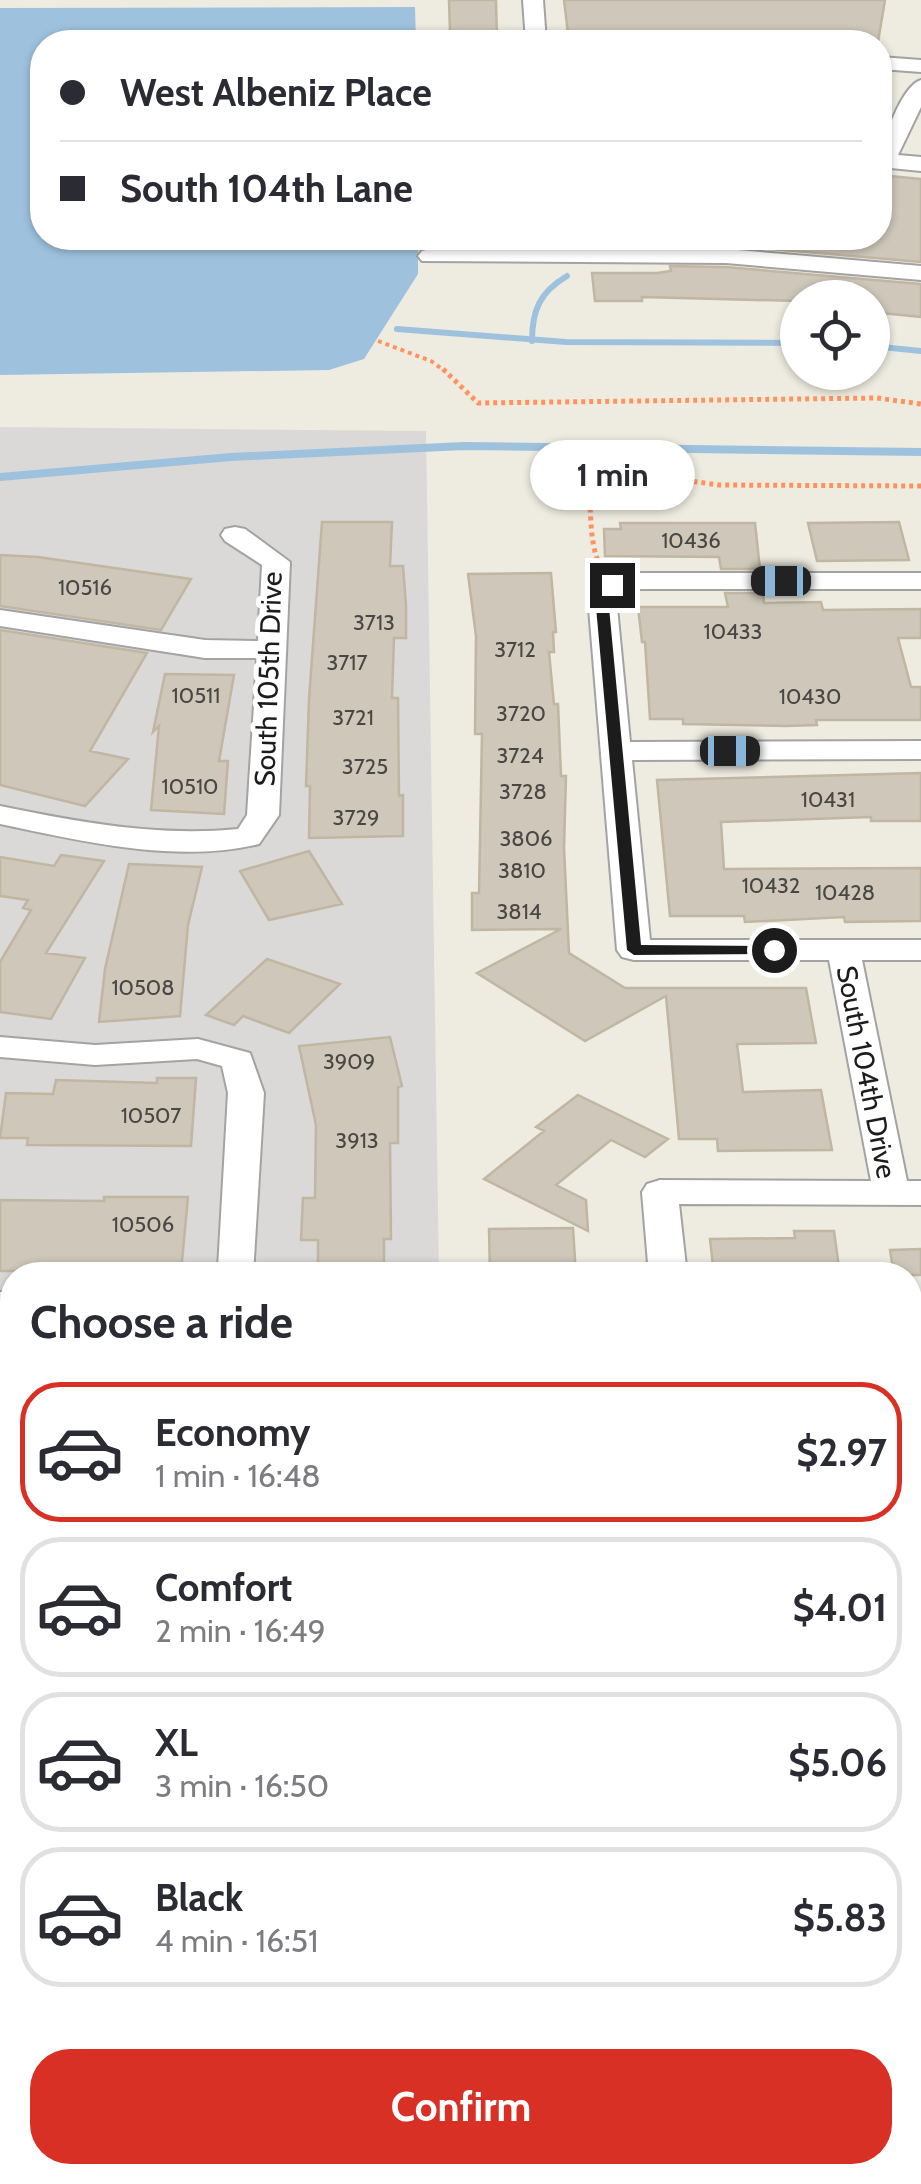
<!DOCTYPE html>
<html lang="en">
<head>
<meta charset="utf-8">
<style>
	:root { --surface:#fff; --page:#f2f2f3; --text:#2b2b33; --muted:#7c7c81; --line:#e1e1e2; --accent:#d93025 }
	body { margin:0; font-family:Cabin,sans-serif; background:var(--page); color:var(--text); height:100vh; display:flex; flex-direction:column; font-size:38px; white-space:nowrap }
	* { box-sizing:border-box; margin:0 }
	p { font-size:32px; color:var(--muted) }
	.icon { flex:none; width:55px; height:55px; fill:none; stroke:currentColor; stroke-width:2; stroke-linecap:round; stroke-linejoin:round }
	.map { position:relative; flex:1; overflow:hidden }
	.panel { position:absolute; left:0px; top:1262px; width:922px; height:922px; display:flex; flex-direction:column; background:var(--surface); border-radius:40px 40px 0 0; box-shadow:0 2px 8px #0004 }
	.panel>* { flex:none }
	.banner { position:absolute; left:30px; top:30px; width:862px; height:220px; border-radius:40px; box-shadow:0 2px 8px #0004; display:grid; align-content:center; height:220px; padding:0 30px; background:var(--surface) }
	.controls { position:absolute; left:780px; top:280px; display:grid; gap:20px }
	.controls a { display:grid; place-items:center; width:110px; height:110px; border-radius:50%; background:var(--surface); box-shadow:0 2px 8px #0004; font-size:50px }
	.end { position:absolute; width:45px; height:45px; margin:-22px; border:12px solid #1c1c1c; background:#fff; box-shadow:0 0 0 5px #fff }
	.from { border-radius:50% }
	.bubble { position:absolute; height:70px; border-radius:35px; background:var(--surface); box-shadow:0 2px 8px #0004; font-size:32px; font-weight:700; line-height:70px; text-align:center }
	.car { position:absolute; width:30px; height:60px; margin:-30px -15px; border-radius:12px; box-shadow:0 0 8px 2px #0007; background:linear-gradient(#222 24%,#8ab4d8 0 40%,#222 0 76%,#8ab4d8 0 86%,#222 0) }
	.banner b { display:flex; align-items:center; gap:35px; height:95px; font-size:38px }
	.banner b+b { border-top:2px solid var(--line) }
	.banner i { width:25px; height:25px; background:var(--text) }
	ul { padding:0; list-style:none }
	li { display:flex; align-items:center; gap:30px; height:140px; margin:0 20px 15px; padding:0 10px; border:5px solid var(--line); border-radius:40px }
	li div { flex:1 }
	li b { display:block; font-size:38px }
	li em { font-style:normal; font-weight:700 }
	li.selected { border-color:var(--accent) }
	li>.icon { width:90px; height:90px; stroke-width:1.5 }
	h2 { padding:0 30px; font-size:45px; line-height:120px }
	.primary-button { display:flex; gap:20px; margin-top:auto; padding:20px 30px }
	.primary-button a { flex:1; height:115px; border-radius:40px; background:var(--accent); color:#fff; font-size:40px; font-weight:700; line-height:115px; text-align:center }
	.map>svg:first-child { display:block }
</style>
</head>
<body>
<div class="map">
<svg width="921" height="2184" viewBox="0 0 921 2184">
	<rect width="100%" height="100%" fill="#eeece0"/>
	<path fill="#dad9d8" d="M0 427 426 431 439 1275H12V1342H0Z"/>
	<path fill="#9ec2de" d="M415 7 416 42H42V238H418V274L364 359 329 370 0 375V8Z"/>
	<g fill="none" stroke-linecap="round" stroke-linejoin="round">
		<path stroke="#9ec2de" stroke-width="6" d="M397 329 566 342 798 343
			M532 341C532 310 540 292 567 276
			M872 346 921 351"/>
		<path stroke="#9ec2de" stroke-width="8" d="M0 477 231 457 464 446 921 452"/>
	</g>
	<path fill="#cec7ba" stroke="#c0b6a2" stroke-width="2.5" d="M449 0H496L497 42H458V32H450Z
		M564 0H885L878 42H569Z
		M890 176 921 179V262L726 245H667L666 238H880V179L888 180Z
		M670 266 726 267 921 284V317L872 312V298H798V301L642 297V301H595L592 273H657L671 271Z
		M322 522H392L390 566H403L406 605V638H394L392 698H398L399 796 403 795V836L309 838 310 786H306L309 699Z
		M899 522 909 560 817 561 808 523Z
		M620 523H755L760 569H721L719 557 605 556 604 529H621Z
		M0 555 38 557 191 579 161 630 0 606Z
		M551 573 556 632H553L554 652H549L554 704H558L561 776H566L564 848 569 953 625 988H806L816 1043 737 1044 743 1092 821 1090 832 1150 718 1151 717 1139H679L666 996 585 1041 477 973 561 929 472 930V893H479L482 734H475L476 636 468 574Z
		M725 593H763L764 603 821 602 823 610 921 609V638H898L911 687H921V720H816L817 725 786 726 683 724V719H650L645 642H642L638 607H728Z
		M0 630 147 653 90 751 128 759 85 806 0 785Z
		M165 674 234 675 219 761H228L224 814 151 810 159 726 153 732Z
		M921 773V821H871V817L721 822 724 869 921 868V921L845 922 844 917 745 922 744 916H670L657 780Z
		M309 851 342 904 269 920 240 871Z
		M61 855 104 861 46 953 85 958 51 1019 0 1012V962L31 910 23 908 28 900 0 896V857L54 866Z
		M129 864 202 867 188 925 180 1016 99 1022 105 969Z
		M267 959 340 984 289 1033 243 1016 234 1025 206 1015Z
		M390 1037 402 1086 398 1087V1143H390L391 1239H384V1275H318V1240H301L303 1198H315L316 1125 299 1046Z
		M157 1078H196L191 1146 27 1145 28 1138H0L6 1093 53 1094 56 1080 157 1083Z
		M578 1095 668 1139 645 1157 611 1140 556 1185 586 1200 588 1231 484 1179 544 1131 536 1127Z
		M104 1197H188L181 1272 62 1270 61 1275H29V1271H0V1200L104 1201Z
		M573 1228 576 1275H490L489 1229Z
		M794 1231H834L840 1275H714L710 1239 795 1238Z
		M921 1249V1275H894L890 1250Z"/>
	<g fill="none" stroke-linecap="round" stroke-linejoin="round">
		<defs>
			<path id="minor" d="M523 0H543L546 42H526Z
				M880 57 921 60V72L880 69Z
				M921 80V107L898 155 921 157V171L880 167C880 146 901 86 921 80Z
				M430 249H726L921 266V280L726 263 422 261 418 256 422 251Z
				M235 527 245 529 290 562 279 815 259 844C175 864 82 841 0 824V806C79 822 157 837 238 829L247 815 257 658H205L0 626V610L205 640 258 641 262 565 225 541 221 535 225 529Z
				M641 573H921V589H641L621 592 616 597 630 742 921 741V759L632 760 650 940H921V960H862L907 1181H921V1205L679 1204 687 1275H649L642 1192 647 1184 660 1180 871 1181 829 960H634L622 957 617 950 588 596 602 579Z
				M0 1037 95 1045 198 1039 250 1053 264 1093 253 1275H214L218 1268 228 1093 222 1066 197 1059 95 1065 0 1057Z
				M0 1292H12V1318H0Z
				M910 1481 921 1485V1515L910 1511Z
				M0 1488 12 1489V1517L0 1518Z
				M0 1869H12V1907H0Z
				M910 1932H921V1972H910Z
				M124 2172H174L173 2184H123Z"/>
		</defs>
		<use href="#minor" stroke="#a3a3a3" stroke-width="4"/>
		<path stroke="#ff9360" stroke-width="4" stroke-dasharray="4 4" stroke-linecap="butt" d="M378 341 431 361 446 372"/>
		<path stroke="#ff9360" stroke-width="5" stroke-dasharray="4 4" stroke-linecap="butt" d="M443 369 478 403 877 398 921 404
			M601 567C587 543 592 498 588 467L719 485 921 486"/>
		<use href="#minor" fill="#fff" fill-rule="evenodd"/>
	</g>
	<path fill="#1c1c1c" d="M607 582 618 585 608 597 641 945 774 946 779 947V954L634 955 627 950 595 596Z"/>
	<g text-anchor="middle" stroke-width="10" stroke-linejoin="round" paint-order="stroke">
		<g font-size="22" fill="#484744">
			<text x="691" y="548">10436</text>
			<text x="85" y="595">10516</text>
			<text x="374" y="630">3713</text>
			<text x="733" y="639">10433</text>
			<text x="515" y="657">3712</text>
			<text x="347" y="670">3717</text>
			<text x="196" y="703">10511</text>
			<text x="810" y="704">10430</text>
			<text x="521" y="721">3720</text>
			<text x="353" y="725">3721</text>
			<text x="520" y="763">3724</text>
			<text x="365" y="774">3725</text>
			<text x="190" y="794">10510</text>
			<text x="523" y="799">3728</text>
			<text x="828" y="807">10431</text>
			<text x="356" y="825">3729</text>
			<text x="526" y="846">3806</text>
			<text x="522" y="878">3810</text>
			<text x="771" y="893">10432</text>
			<text x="845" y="900">10428</text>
			<text x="519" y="919">3814</text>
			<text x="143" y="995">10508</text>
			<text x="349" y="1069">3909</text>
			<text x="151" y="1123">10507</text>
			<text x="357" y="1148">3913</text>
			<text x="143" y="1232">10506</text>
		</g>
		<g font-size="28" fill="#1c1c1c" stroke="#fff">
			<text transform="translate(268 679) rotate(-88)" y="10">South 105th Drive</text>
			<text transform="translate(867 1072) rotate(79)" y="10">South 104th Drive</text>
		</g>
	</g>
</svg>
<div class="controls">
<a><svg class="icon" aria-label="locate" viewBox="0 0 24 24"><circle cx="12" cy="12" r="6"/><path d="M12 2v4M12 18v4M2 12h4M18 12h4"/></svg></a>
</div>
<i class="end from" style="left:774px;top:950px"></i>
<i class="end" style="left:612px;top:585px"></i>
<div class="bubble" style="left:530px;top:440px;width:165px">1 min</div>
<i class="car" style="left:781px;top:581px;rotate:270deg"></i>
<i class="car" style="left:730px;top:751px;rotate:90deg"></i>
<div class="banner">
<b><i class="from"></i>West Albeniz Place</b>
<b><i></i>South 104th Lane</b>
</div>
<section class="panel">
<h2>Choose a ride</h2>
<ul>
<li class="selected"><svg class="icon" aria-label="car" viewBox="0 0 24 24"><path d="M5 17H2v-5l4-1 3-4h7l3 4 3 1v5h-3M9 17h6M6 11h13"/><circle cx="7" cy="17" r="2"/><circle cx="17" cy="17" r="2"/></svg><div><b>Economy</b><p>1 min · 16:48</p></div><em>$2.97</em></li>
<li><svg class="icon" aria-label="car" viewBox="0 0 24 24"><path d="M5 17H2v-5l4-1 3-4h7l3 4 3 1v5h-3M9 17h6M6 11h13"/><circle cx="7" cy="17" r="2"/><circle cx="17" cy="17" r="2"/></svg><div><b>Comfort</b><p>2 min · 16:49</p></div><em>$4.01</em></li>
<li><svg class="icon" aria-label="car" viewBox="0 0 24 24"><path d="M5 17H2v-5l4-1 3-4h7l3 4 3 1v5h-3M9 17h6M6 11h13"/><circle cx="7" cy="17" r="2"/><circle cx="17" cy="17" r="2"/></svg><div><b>XL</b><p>3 min · 16:50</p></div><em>$5.06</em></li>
<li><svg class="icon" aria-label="car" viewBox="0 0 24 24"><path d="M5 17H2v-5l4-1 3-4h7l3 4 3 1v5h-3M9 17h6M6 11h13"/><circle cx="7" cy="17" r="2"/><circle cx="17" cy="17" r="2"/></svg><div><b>Black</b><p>4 min · 16:51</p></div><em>$5.83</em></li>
</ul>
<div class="primary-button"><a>Confirm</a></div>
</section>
</div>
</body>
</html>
